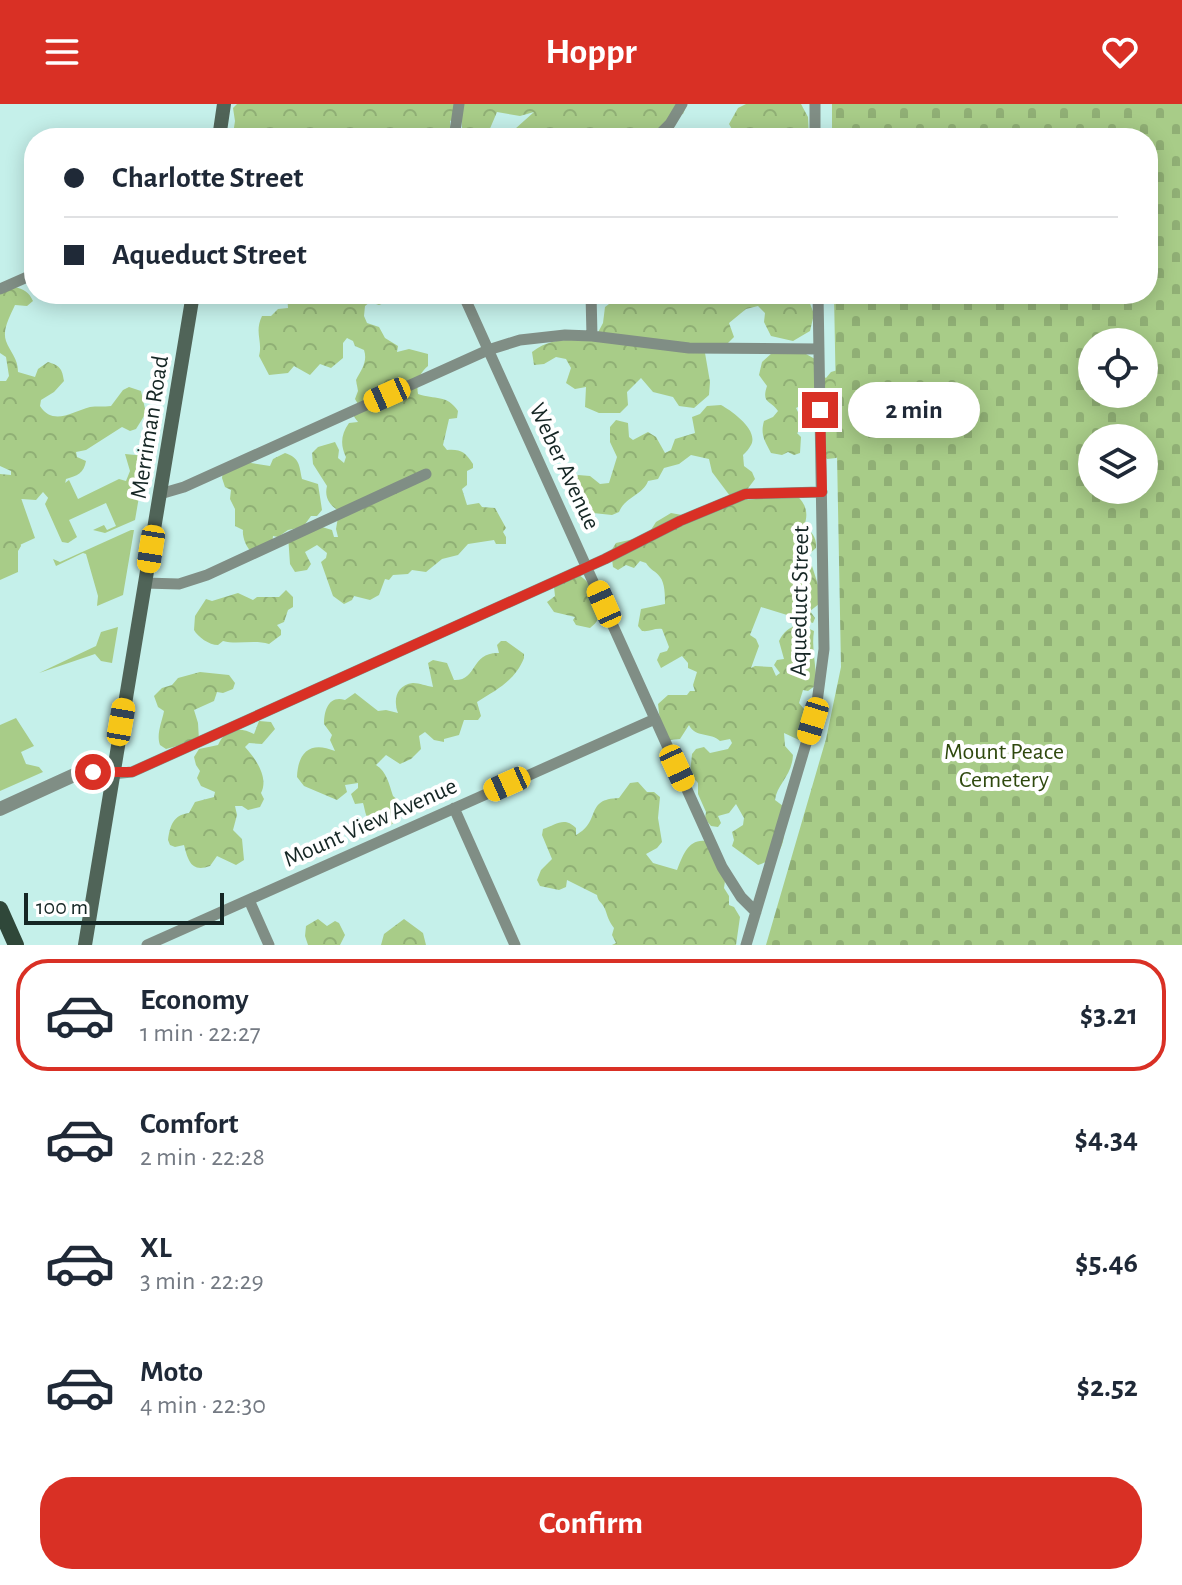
<!DOCTYPE html>
<html lang="en">
<head>
<meta charset="utf-8">
<style>
	:root { --surface:#fff; --page:#f6f6f7; --text:#1f2937; --muted:#747a83; --line:#e0e1e3; --accent:#d93025 }
	body { margin:0; font-family:"Alegreya Sans",sans-serif; background:var(--page); color:var(--text); height:100vh; display:flex; flex-direction:column; font-size:30px; white-space:nowrap }
	* { box-sizing:border-box; margin:0 }
	p { font-size:26px; color:var(--muted) }
	.icon { flex:none; width:44px; height:44px; fill:none; stroke:currentColor; stroke-width:2; stroke-linecap:round; stroke-linejoin:round }
	.map { position:relative; height:841px; overflow:hidden }
	.side { display:flex; flex-direction:column; background:var(--surface); flex:1 }
	.side>* { flex:none }
	.guide { position:absolute; left:24px; top:24px; width:1134px; height:176px; border-radius:32px; box-shadow:0 4px 20px #0003; display:grid; align-content:center; height:176px; padding:0 40px; background:var(--surface) }
	.tools { position:absolute; left:1078px; top:224px; display:grid; gap:16px }
	.tools a { display:grid; place-items:center; width:80px; height:80px; border-radius:50%; background:var(--surface); box-shadow:0 4px 20px #0003; font-size:40px }
	.scale { position:absolute; left:24px; bottom:20px; width:200px; box-sizing:border-box; padding-left:8px; border:4px solid #152624; border-top:0; font-size:22px; line-height:28px; white-space:nowrap; color:#152624; -webkit-text-stroke:6px #fff; paint-order:stroke }
	.end { position:absolute; width:36px; height:36px; margin:-18px; border:10px solid #d93025; background:#fff; box-shadow:0 0 0 4px #fff }
	.from { border-radius:50% }
	.bubble { position:absolute; height:56px; border-radius:28px; background:var(--surface); box-shadow:0 4px 20px #0003; font-size:26px; font-weight:700; line-height:56px; text-align:center }
	.car { position:absolute; width:24px; height:48px; margin:-24px -12px; border-radius:10px; box-shadow:0 0 6px 2px #0007; background:linear-gradient(#f5c518 24%,#345 0 40%,#f5c518 0 76%,#345 0 86%,#f5c518 0) }
	.guide b { display:flex; align-items:center; gap:28px; height:76px; font-size:30px }
	.guide b+b { border-top:2px solid var(--line) }
	.guide i { width:20px; height:20px; background:var(--text) }
	ul { padding:14px 0 0; list-style:none }
	li { display:flex; align-items:center; gap:24px; height:112px; margin:0 16px 12px; padding:0 24px; border:4px solid transparent; border-radius:32px }
	li div { flex:1 }
	li b { display:block; font-size:30px }
	li em { font-style:normal; font-weight:700 }
	li.current { border-color:var(--accent) }
	li>.icon { width:72px; height:72px; stroke-width:1.5 }
	.button { display:flex; gap:16px; margin-top:auto; padding:16px 40px }
	.button a { flex:1; height:92px; border-radius:32px; background:var(--accent); color:#fff; font-size:32px; font-weight:700; line-height:92px; text-align:center }
	header { display:flex; justify-content:space-between; align-items:center; height:104px; padding:0 40px; background:var(--accent); color:#fff; font-size:36px; font-weight:700 }
	.map>svg:first-child { display:block }
</style>
</head>
<body>
<header><svg class="icon" aria-label="menu" viewBox="0 0 24 24"><path d="M4 6h16M4 12h16M4 18h16"/></svg>Hoppr<svg class="icon" aria-label="heart" viewBox="0 0 24 24"><path d="M12 20l-8-8c-3-5 5-10 8-4 3-6 11-1 8 4z"/></svg></header>
<div class="map">
<svg width="1182" height="841" viewBox="0 0 1182 841">
	<defs>
		<pattern id="forest-crowns" width="20" height="18" patternUnits="userSpaceOnUse" patternTransform="scale(2)"><rect width="20" height="18" fill="#a8cc88"/><path d="M2 6a3 3 0 1 1 6 0M12 15a3 3 0 1 1 6 0" fill="none" stroke="#90af75"/></pattern>
		<pattern id="cemetery-stones" width="16" height="16" patternUnits="userSpaceOnUse" patternTransform="scale(2)"><rect width="16" height="16" fill="#a8cc88"/><path d="M2 7V4a2 2 0 0 1 4 0v3zM10 15v-3a2 2 0 0 1 4 0v3z" fill="#90af75"/></pattern>
	</defs>
	<rect width="100%" height="100%" fill="#c5f0ea"/>
	<path fill="#a8cc88" d="M125 350 146 352 135 416 105 429 93 426 104 421 107 426 116 422 106 399 69 416 77 433 68 439 62 438 45 400 50 390 69 376 78 395 119 375 126 377 130 367Z
		M0 394H21L35 434 0 450Z
		M131 426H134L123 491 97 502 98 492 86 450 83 449 56 462 53 455 60 458Z
		M118 523 112 559 101 557 95 550 39 569 96 542 101 528Z
		M16 614 34 642 21 648 26 660 39 663 43 668 0 687V621Z"/>
	<path fill="url(#forest-crowns)" d="M237 0H687L683 10 668 15V27C646 32 635 39 615 26L618 34H582L572 28 567 34H505L534 8 520 12 497 8 486 34H463L461 12 450 17 451 34H240L233 30 235 17 233 4Z
		M746 0H801L808 13 809 34H737L729 20 738 4Z
		M14 183C24 185 29 188 33 197L27 202 15 201C10 212 2 226 6 237 10 248 18 254 18 268L35 273 38 265 48 258C60 262 62 264 64 277L54 288 41 296 40 302C53 322 72 308 90 303 96 302 104 303 111 302L123 286 129 283 141 287 146 309 136 325 130 327 122 323 86 346 76 348 77 353 86 357C84 369 77 372 66 375 64 386 61 393 50 396L43 388 36 396 7 394 0 400V370L11 371V367L0 362V277H6L9 272 6 253 0 249V187Z
		M287 190H393L389 197 379 201 370 198 365 202 364 212 367 219 379 223 385 234 398 242 397 248 409 245 428 250V262C419 269 416 280 418 290 435 296 447 290 458 307L457 314 449 315 443 341 447 346C461 345 465 348 473 360V364L467 367V381L462 385 467 401 479 399 482 403 495 404 506 424 503 428 506 433V440H496L494 436 468 440 458 451 442 455 426 468 412 466 408 470 393 471 389 476 385 475 379 491 370 496 354 492 352 496 344 500 333 492 321 458 326 454 327 449 317 441 305 448 311 460 307 466 295 468 290 460 288 431 322 423 332 426 334 433H338L336 425 339 407C330 401 324 394 327 382L313 360 312 349 318 343 335 338 339 346 338 354 344 359 346 353C340 341 341 330 349 319L358 318 353 311 358 300 355 295 358 287 356 276C361 266 368 258 364 246L355 242 353 237 347 234 343 239V254L331 264 320 260 310 271 294 262 288 269 269 271 259 252C263 237 254 229 262 212H271L278 205 288 204Z
		M609 190H813L809 197 814 210 810 227 793 237 771 232 764 218 765 209 758 202 746 205 729 219 734 233 726 241 705 249 710 278 709 291 694 304 679 302 673 293 653 288 641 274 627 288 628 301 620 309H599L585 303 586 283 575 285 566 279 571 264 566 255 556 253 544 260 534 261 532 248C551 233 570 236 594 236L603 219 605 203 613 197Z
		M772 249 806 250 815 255 817 268 826 274 831 268 841 265 844 349 836 354 827 355 818 345 810 297 796 304 799 310 806 315V322L797 329 801 333 800 349 794 351 788 348 782 351 771 349C765 337 760 331 764 317L773 313 778 307C771 296 761 300 767 282L759 271 762 258Z
		M721 301C732 307 759 326 751 341 749 345 746 348 743 351L744 362 752 368 755 375 743 391 748 396 795 390C806 399 809 409 804 422 812 428 817 434 816 444L801 457 812 462 819 484V500L810 507 815 514 813 519 761 503 750 531 756 535 759 542 751 564 755 562 772 563 776 572 780 569 774 561 777 556 784 555 779 537C784 527 789 524 799 520L814 527C811 545 817 563 816 581L808 587 803 586 799 599 804 605 801 632 799 636 784 629 785 642 793 651C792 672 777 680 775 696L783 702C784 729 790 751 758 761L732 742 734 736 732 728 743 721 744 714 736 700 729 709 718 712 721 719 718 723 711 722 705 715 706 708 698 690V679L690 670 692 650 696 645 704 643 710 649 728 645 732 639 730 635 720 637C711 628 695 634 689 621L680 635 669 636 660 617 658 600 668 591H687L690 587H695L693 581 697 568 688 564V559L682 552 661 564 657 556 660 549 667 547 669 543 662 525C654 524 650 528 642 527L638 522 641 505 665 500C665 492 665 479 660 473 656 467 650 466 646 459L640 457 634 464 626 461 618 466 613 463 611 447 616 439 647 432 656 418 671 409 682 411 730 392 712 368 709 355 691 351 679 360 664 364 658 375 648 377C643 391 625 393 619 408L612 411 593 409 590 400 575 398 567 393V382L578 371 590 372 600 380 609 379 617 353 610 338V323L616 316 628 319 629 333 633 336 648 328 656 333 665 349 671 346 675 335 695 329 692 313 700 310 707 302Z
		M285 349C300 354 299 361 302 375L318 380 322 406 317 412H311L303 423 288 426 278 433 273 432 272 440 252 448C246 444 242 432 243 426L235 422V405L230 395 231 386 225 383 222 374 223 367 244 358 270 362 273 355Z
		M0 409H7L16 419 21 442 18 447V468L0 476Z
		M578 470C596 483 612 508 590 524L576 521 573 516 575 513 554 508 547 498 555 492 554 483Z
		M286 486 293 493V503L288 506 284 518 277 521 281 526V531L269 540C254 535 238 541 223 537L218 541C209 541 198 533 194 526L195 512 206 495 212 497 238 489 253 496 257 493H279Z
		M501 537H506L524 550V554C515 577 496 586 477 598L481 612 478 616H464L459 631 444 635V638L434 636 425 628 419 632 421 645 411 655 400 660 386 651 376 661C387 668 389 680 393 692L401 699C402 719 385 730 370 717 365 712 365 705 363 699L355 700 351 690 358 684V679L345 681 347 688 337 696 304 682 297 673C298 647 311 637 335 647L330 636 332 631 324 620C324 606 329 591 345 596L355 589 378 607 386 606 398 609C393 596 396 581 413 579 420 579 426 582 433 583L428 559 433 556 447 559 454 576C478 577 470 548 499 549L497 541Z
		M200 568 229 571 235 579 233 585 223 589 217 588 214 597 194 606 198 619 199 636 166 645 160 641C156 630 162 618 164 607L158 603 154 592 162 584 172 581 178 574Z
		M259 617 271 618 275 625 262 640 249 639 245 643C256 655 269 674 261 689L264 695 260 703 248 706 242 702H235L237 711 233 726 242 735 244 756 236 761 217 752 210 762C191 769 188 756 184 741L175 743 170 741 168 736C170 722 173 711 189 709L195 698 214 693 215 688 201 682 197 674 200 667 196 661 194 653 199 645 218 641C225 625 239 622 254 630Z
		M638 678 647 688H654L660 693 658 714 662 738 657 744 646 750 653 759 677 766C683 751 688 734 707 737L725 777 724 784 729 792V801L734 803 740 813 736 841H612L616 839 612 831 614 824C608 816 608 813 605 805 602 798 598 798 597 791L567 776 566 783 559 786 540 782 537 776 541 766 552 755 542 731 543 725C556 721 564 712 576 724V731C602 717 584 695 619 694L630 679Z
		M318 815 327 822 335 817 339 819 345 831 340 841H308L305 832 306 822Z
		M404 815 423 829 426 841H381L384 830Z"/>
	<path fill="url(#cemetery-stones)" fill-rule="evenodd" d="M832 0H1182V841H766L826 635 841 563 834 190H1148V34H832ZM1092 238H1144V290H1092ZM1092 334H1144V386H1092Z"/>
	<g fill="none" stroke-linecap="round" stroke-linejoin="round">
		<path stroke="#808e85" stroke-width="11" d="M454 34 459 0
			M656 34 670 20 682 0
			M815 34V0
			M0 185 34 170
			M463 190 722 763 741 793 756 808
			M591 190 592 232
			M160 390 184 383 488 246 520 236 565 231 592 232 689 244 819 245
			M145 479 179 480 207 471 426 370
			M111 670 132 668 605 455 680 417 745 390 822 388
			M454 704 515 841
			M249 796 269 841
			M147 841 655 615
			M746 841 816 606 824 545 818 190"/>
		<path stroke="#808e85" stroke-width="14" d="M0 705 83 667 111 670"/>
		<path stroke="#506458" stroke-width="14" d="M219 34 224 0
			M85 841 193 190"/>
		<path stroke="#2f4739" stroke-width="16" d="M0 805 16 841"/>
	</g>
	<g fill="none" stroke-linecap="round" stroke-linejoin="round">
		<path stroke="#d93025" stroke-width="10" d="M93 668H132L605 455 680 417 745 390 822 388 820 306"/>
	</g>
	<g text-anchor="middle" stroke-width="8" stroke-linejoin="round" paint-order="stroke">
		<g font-size="24" fill="#152624" stroke="#fff">
			<text transform="translate(149 323) rotate(-81)" y="8">Merriman Road</text>
			<text transform="translate(565 362) rotate(65)" y="8">Weber Avenue</text>
			<text transform="translate(799 497) rotate(-89)" y="8">Aqueduct Street</text>
			<text transform="translate(370 718) rotate(-24)" y="8">Mount View Avenue</text>
		</g>
		<g font-size="24" fill="#2f490e" stroke="#fff">
			<text x="1004" y="655">Mount Peace<tspan x="1004" dy="28">Cemetery</tspan></text>
		</g>
	</g>
</svg>
<div class="tools">
<a><svg class="icon" aria-label="locate" viewBox="0 0 24 24"><circle cx="12" cy="12" r="6"/><path d="M12 2v4M12 18v4M2 12h4M18 12h4"/></svg></a>
<a><svg class="icon" aria-label="layers" viewBox="0 0 24 24"><path d="M12 4l9 5-9 5-9-5zM3 14l9 5 9-5"/></svg></a>
</div>
<div class="scale">100 m</div>
<i class="end from" style="left:93px;top:668px"></i>
<i class="end" style="left:820px;top:306px"></i>
<div class="bubble" style="left:848px;top:278px;width:132px">2 min</div>
<i class="car" style="left:387px;top:291px;rotate:246deg"></i>
<i class="car" style="left:151px;top:445px;rotate:189deg"></i>
<i class="car" style="left:604px;top:500px;rotate:336deg"></i>
<i class="car" style="left:813px;top:617px;rotate:197deg"></i>
<i class="car" style="left:121px;top:618px;rotate:10deg"></i>
<i class="car" style="left:677px;top:664px;rotate:155deg"></i>
<i class="car" style="left:507px;top:680px;rotate:246deg"></i>
<div class="guide">
<b><i class="from"></i>Charlotte Street</b>
<b><i></i>Aqueduct Street</b>
</div>
</div>
<section class="side">
<ul>
<li class="current"><svg class="icon" aria-label="car" viewBox="0 0 24 24"><path d="M5 17H2v-5l4-1 3-4h7l3 4 3 1v5h-3M9 17h6M6 11h13"/><circle cx="7" cy="17" r="2"/><circle cx="17" cy="17" r="2"/></svg><div><b>Economy</b><p>1 min · 22:27</p></div><em>$3.21</em></li>
<li><svg class="icon" aria-label="car" viewBox="0 0 24 24"><path d="M5 17H2v-5l4-1 3-4h7l3 4 3 1v5h-3M9 17h6M6 11h13"/><circle cx="7" cy="17" r="2"/><circle cx="17" cy="17" r="2"/></svg><div><b>Comfort</b><p>2 min · 22:28</p></div><em>$4.34</em></li>
<li><svg class="icon" aria-label="car" viewBox="0 0 24 24"><path d="M5 17H2v-5l4-1 3-4h7l3 4 3 1v5h-3M9 17h6M6 11h13"/><circle cx="7" cy="17" r="2"/><circle cx="17" cy="17" r="2"/></svg><div><b>XL</b><p>3 min · 22:29</p></div><em>$5.46</em></li>
<li><svg class="icon" aria-label="car" viewBox="0 0 24 24"><path d="M5 17H2v-5l4-1 3-4h7l3 4 3 1v5h-3M9 17h6M6 11h13"/><circle cx="7" cy="17" r="2"/><circle cx="17" cy="17" r="2"/></svg><div><b>Moto</b><p>4 min · 22:30</p></div><em>$2.52</em></li>
</ul>
<div class="button"><a>Confirm</a></div>
</section>
</body>
</html>
